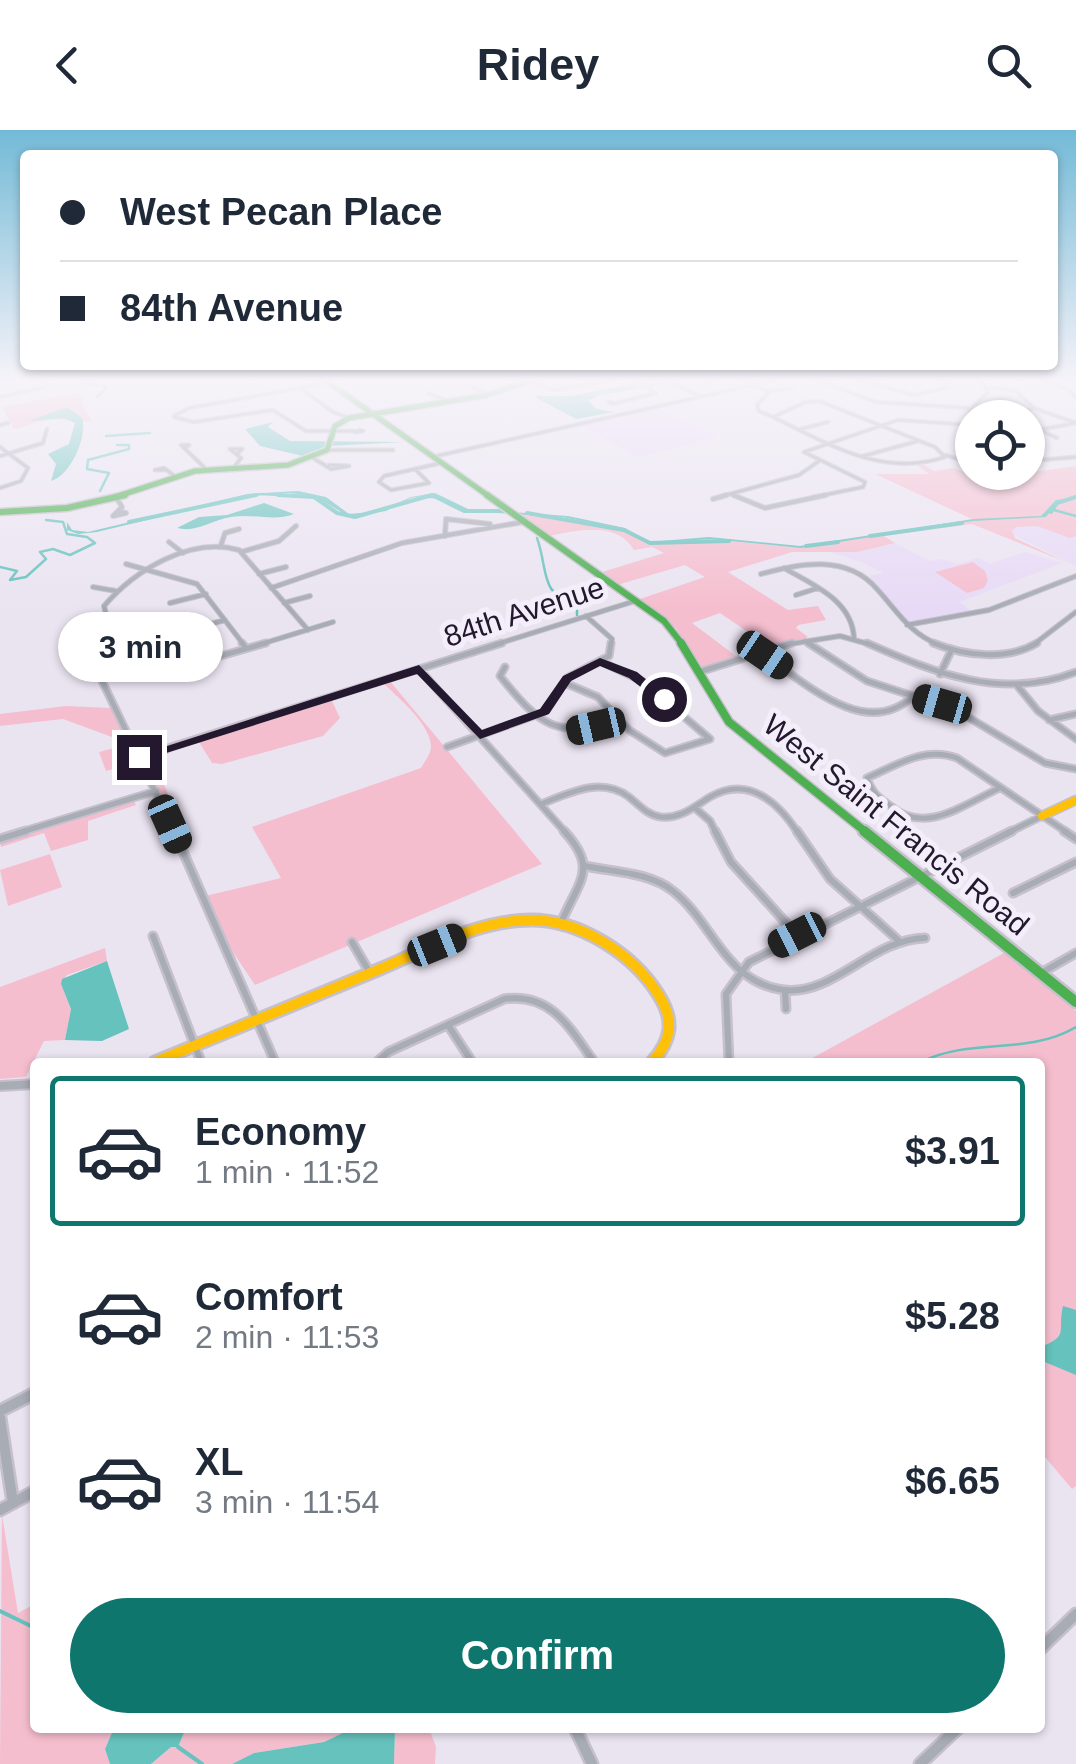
<!DOCTYPE html>
<html lang="en">
<head>
<meta charset="utf-8">
<style>
	:root { --surface:#fff; --page:#f6f6f7; --text:#1f2937; --muted:#747a83; --line:#e0e1e3; --accent:#0f766e }
	body { margin:0; font-family:Helvetica,sans-serif; background:var(--page); color:var(--text); height:100vh; display:flex; flex-direction:column; font-size:38px; white-space:nowrap }
	* { box-sizing:border-box; margin:0 }
	p { font-size:32px; color:var(--muted) }
	.icon { flex:none; width:55px; height:55px; fill:none; stroke:currentColor; stroke-width:2; stroke-linecap:round; stroke-linejoin:round }
	.map { position:relative; flex:1; overflow:hidden }
	.details { position:absolute; left:30px; top:928px; width:1015px; height:675px; display:flex; flex-direction:column; background:var(--surface); border-radius:10px; box-shadow:0 2px 8px #0004 }
	.details>* { flex:none }
	.banner { position:absolute; left:20px; top:20px; width:1038px; height:220px; border-radius:10px; box-shadow:0 2px 8px #0004; display:grid; align-content:center; height:220px; padding:0 40px; background:var(--surface) }
	.fabs { position:absolute; left:955px; top:270px; display:grid; gap:20px }
	.fabs a { display:grid; place-items:center; width:90px; height:90px; border-radius:50%; background:var(--surface); box-shadow:0 2px 8px #0004; font-size:50px }
	.end { position:absolute; width:45px; height:45px; margin:-22px; border:12px solid #23182e; background:#fff; box-shadow:0 0 0 5px #fff }
	.from { border-radius:50% }
	.bubble { position:absolute; height:70px; border-radius:35px; background:var(--surface); box-shadow:0 2px 8px #0004; font-size:32px; font-weight:600; line-height:70px; text-align:center }
	.car { position:absolute; width:30px; height:60px; margin:-30px -15px; border-radius:12px; box-shadow:0 0 8px 2px #0007; background:linear-gradient(#222 24%,#8ab4d8 0 40%,#222 0 76%,#8ab4d8 0 86%,#222 0) }
	.banner b { display:flex; align-items:center; gap:35px; height:95px; font-size:38px }
	.banner b+b { border-top:2px solid var(--line) }
	.banner i { width:25px; height:25px; background:var(--text) }
	ul { padding:18px 0 0; list-style:none }
	li { display:flex; align-items:center; gap:30px; height:150px; margin:0 20px 15px; padding:0 20px; border:5px solid transparent; border-radius:10px }
	li div { flex:1 }
	li b { display:block; font-size:38px }
	li em { font-style:normal; font-weight:600 }
	li.current { border-color:var(--accent) }
	li>.icon { width:90px; height:90px; stroke-width:1.5 }
	.cta { display:flex; gap:20px; margin-top:auto; padding:20px 40px }
	.cta a { flex:1; height:115px; border-radius:60px; background:var(--accent); color:#fff; font-size:40px; font-weight:600; line-height:115px; text-align:center }
	header { display:flex; justify-content:space-between; align-items:center; height:130px; padding:0 40px; background:var(--surface); font-size:45px; font-weight:600 }
	.map>svg:first-child { display:block }
</style>
</head>
<body>
<header><svg class="icon" aria-label="back" viewBox="0 0 24 24"><path d="M15 5l-7 7 7 7"/></svg>Ridey<svg class="icon" aria-label="search" viewBox="0 0 24 24"><circle cx="10" cy="10" r="6"/><path d="M15 15l6 6"/></svg></header>
<div class="map">
<svg width="1076" height="1634" viewBox="0 0 1076 1634">
	<rect width="100%" height="100%" fill="#eae4f1"/>
	<path fill="#e7daf6" d="M658 277 718 307 638 327 578 294Z
		M1076 388V436L986 391Z
		M895 413 929 431 941 429 958 434 978 428 990 434 1025 422 1062 433 959 472 973 483 910 493 905 492 869 446 883 443 865 433 826 421 857 422Z"/>
	<path fill="#f5becf" d="M78 263 85 266 82 275 92 291C76 294 66 288 49 290 36 291 26 297 14 299L2 277Z
		M922 334 934 341 953 338 985 349 1076 336V406L1070 408 1037 396 1016 397 1012 401 1015 408 1066 432 972 394 884 406 895 413 857 422H792L728 442 788 480 818 476 826 490 798 495 796 498 808 507 773 519 720 483 692 493 740 529 702 540 676 498 637 470 705 447 685 435 617 455 599 443 664 423 652 417 634 420C617 391 578 400 549 406L517 382 620 398 649 413 711 409 801 418 972 389 875 344H929L917 335Z
		M973 432 985 441 988 450 984 458 967 463 935 442Z
		M389 550 542 734 255 855 226 812 205 766 281 748 252 697 421 638C425 631 431 624 431 616 430 593 397 567 382 552L331 569 340 588 323 606 222 634 212 633 199 612C183 617 164 621 156 637L185 703 179 705 143 629 147 625Z
		M66 576 111 578 137 632 106 641 99 622 122 616 120 610 63 589 0 596V584Z
		M133 669 136 675 88 691V710L51 721 44 703 1 717 0 711Z
		M50 724 62 757 8 776 0 740Z
		M105 818 107 831 67 845 61 854 71 879 65 910 44 911 26 947 0 949V857Z
		M1004 823 1076 881V1356L1072 1359 1040 1321V932H805Z
		M2 1385 18 1483 35 1474V1598H114L105 1619 110 1634H0Z
		M186 1598H353L324 1612 254 1623 232 1634H151L171 1617H178Z
		M395 1598H429L436 1617 435 1634H394Z"/>
	<path fill="#65c2bd" d="M633 254 643 258 599 265 588 271 597 279 614 282 576 289 533 266H571Z
		M67 277 82 288C88 307 70 346 51 351L56 334 48 324 69 314 75 293 64 288 29 291Z
		M273 292 268 297 290 311 405 312 327 316 303 326 260 316 245 299Z
		M298 361 326 367 349 384 381 381 411 367 435 363 468 379 568 386 625 398 648 412 709 407 800 416 974 389 1041 386 1056 370 1076 368 1057 373 1046 387 973 391 801 418 711 409 649 413 623 399 562 387 466 381 434 364 411 368 386 381 348 386 314 366 289 363 247 366 97 402 78 404 67 400V392L72 400 88 402 247 364Z
		M264 373 294 384C273 392 253 383 231 387 211 390 197 403 177 398L199 387 227 385Z
		M107 831 129 899 102 911 65 910 71 879 61 854 62 849Z
		M1063 1176 1076 1180V1245L1040 1230V1217C1070 1206 1057 1202 1063 1176Z
		M114 1598H186L178 1617H171L151 1634H110L105 1619Z
		M353 1598H395L394 1634H232L254 1623 324 1612Z"/>
	<g fill="none" stroke-linecap="round" stroke-linejoin="round">
		<path stroke="#65c2bd" stroke-width="2.5" d="M88 250 83 253 107 257 97 267
			M651 255 664 252
			M106 306 150 303
			M100 361 109 343 87 339 88 330 129 319V315H117
			M1054 380 1076 386
			M537 408C549 442 538 461 577 478V485
			M0 437 17 441 10 450 26 447 46 429 40 422 53 419 70 425 95 413 87 407 67 404 63 392 46 390
			M921 932C971 907 1027 926 1076 897"/>
		<path stroke="#65c2bd" stroke-width="4" d="M0 1481 35 1498
			M178 1617 202 1634"/>
		<path stroke="#65c2bd" stroke-width="2.5" d="M245 367 261 364 315 367
			M423 367H437"/>
		<path stroke="#65c2bd" stroke-width="4" d="M278 365 314 367 337 383 355 387 432 365 464 381H510
			M1051 382 1057 373 1076 367
			M527 383 624 400 650 413 729 411
			M129 392 256 365
			M870 406 962 393
			M806 416 838 412"/>
		<defs>
			<path id="street-far5" d="M635 250 656 263
				M665 250 700 266
				M743 250 769 262 757 275 759 281 773 287
				M817 250 876 272 968 278
				M858 250 915 265 949 257 943 250
				M1041 250 1067 259 1076 267
				M529 251 554 260 614 250
				M709 253 712 250
				M988 257 1016 261 1034 278 1076 293
				M300 258 333 282 349 288
				M473 258 492 264
				M768 261 792 258
				M428 263 450 272
				M0 267 45 257 46 250
				M819 271 935 317 945 327C882 348 829 314 773 287L806 272Z
				M609 272 616 273 612 274Z
				M616 273 656 263
				M174 286 189 278 328 253
				M1012 286 1033 278
				M174 287 194 292 273 280 306 301H355
				M0 295 8 293
				M801 299 828 292
				M360 300 363 301 355 302Z
				M1043 301 1057 308
				M1028 302 1075 293
				M972 312 965 306 970 280 988 262 980 250
				M0 317 28 338 21 351 0 358
				M185 318 189 315H181L206 339
				M327 320H393
				M945 325 972 333
				M0 326 43 313 47 299
				M863 326 918 311
				M432 327 775 250
				M313 328 331 339 349 336 329 335
				M1028 331 1076 327
				M235 336 241 328 230 319H242L237 324
				M415 339 429 353 391 360 379 352 384 346 441 333
				M166 340H155L164 338 176 347
				M731 364 739 367
				M719 367 799 345 819 331
				M814 367 863 357 865 352 804 322 898 290 972 295"/>
			<path id="street-far4" d="M733 365 765 378 826 365
				M116 367 122 377 118 381
				M713 369 727 365
				M118 381 126 383 113 386Z
				M445 406 446 389 490 394
				M169 412 183 423
				M221 415 225 403 239 399
				M241 422 279 411 296 396
				M126 434 197 454 244 515
				M784 438C813 455 852 470 854 508
				M259 444 286 437
				M761 444C800 433 847 424 877 459 898 482 909 503 939 515
				M93 457 116 461
				M271 458 402 413 523 392
				M796 465 818 458
				M170 473 206 464
				M284 473 310 466
				M586 486 612 509 611 515
				M907 495 989 480 1076 446
				M196 498 225 490
				M805 511 812 515
				M130 515 107 488 104 476C135 440 191 406 239 420L308 500
				M258 515 333 492
				M494 515 635 471
				M784 515 840 506 872 515
				M1033 515 1076 482"/>
			<path id="street-far3" d="M127 513 154 545 266 513
				M242 513 246 518
				M808 513 867 551 956 580 1045 633 1076 639
				M867 513C935 543 1002 571 1076 542
				M933 513C965 526 1007 531 1037 513
				M131 519 92 530 175 703
				M766 526C807 555 867 610 913 566
				M505 537 500 546C542 598 555 607 620 592
				M419 539 566 703
				M699 542 792 513
				M940 544 952 519
				M565 553 598 567 629 600 665 623 710 609 642 551 600 531
				M1016 554 1038 581 1076 609
				M1049 590 1076 584
				M447 617 544 582 567 548 609 526 611 513
				M139 627 502 513
				M1000 658C964 674 926 705 892 677 879 668 872 663 867 648 897 635 924 616 957 628L1068 703
				M541 674C569 663 601 646 629 667 639 675 647 685 661 687 681 689 695 676 710 667 748 645 778 672 798 703
				M694 677 710 691 716 703
				M18 703 156 661
				M1007 703 1042 686"/>
			<path id="street-far2" d="M174 701 275 932
				M715 701 731 732 797 805
				M797 701 830 749 898 810
				M1064 701 1076 709
				M0 709 26 701
				M585 736C613 742 649 742 673 761 714 793 724 852 784 860 833 866 872 809 925 808
				M1013 763 1076 732
				M561 793C579 750 599 739 564 701
				M153 806 201 932
				M352 812 370 843
				M1041 843 1076 823
				M785 861 786 879
				M448 895 472 932
				M377 932 388 922 504 869C551 862 570 898 594 932
				M729 932 726 864 749 832 1012 701"/>
			<path id="street-far1" d="M0 956 35 954"/>
			<path id="street" d="M0 1281 35 1263
				M0 1288 13 1373
				M0 1380 35 1361
				M1040 1519 1076 1484
				M575 1598 592 1634
				M920 1634 958 1598"/>
			<path id="fast-far3" d="M325 250 490 367
				M115 367 195 341 288 335 327 320 335 296 349 288 487 265 533 250"/>
			<path id="fast-far2" d="M487 365 664 491 683 515
				M0 382 67 378 125 365"/>
			<path id="fast-far1" d="M681 513 729 592 867 703"/>
			<path id="fast" d="M864 701 1076 872"/>
			<path id="slow-far1" d="M1042 686 1076 670"/>
			<path id="slow" d="M155 932C230 901 305 870 380 839 428 819 478 790 531 790 580 790 633 824 658 864 675 890 672 910 652 932"/>
		</defs>
		<use href="#street-far5" stroke="#c6c0cd" stroke-width="5"/>
		<use href="#street-far4" stroke="#c6c0cd" stroke-width="6"/>
		<use href="#street-far3" stroke="#c6c0cd" stroke-width="9"/>
		<use href="#street-far2" stroke="#c6c0cd" stroke-width="11"/>
		<use href="#street-far1" stroke="#c6c0cd" stroke-width="12"/>
		<use href="#street" stroke="#c6c0cd" stroke-width="15"/>
		<use href="#fast-far3" stroke="#c6c0cd" stroke-width="8"/>
		<use href="#fast-far2" stroke="#c6c0cd" stroke-width="9"/>
		<use href="#fast-far1" stroke="#c6c0cd" stroke-width="11"/>
		<use href="#fast" stroke="#c6c0cd" stroke-width="15"/>
		<use href="#slow-far1" stroke="#c6c0cd" stroke-width="11"/>
		<use href="#slow" stroke="#c6c0cd" stroke-width="15"/>
		<use href="#street-far5" stroke="#a8acb5" stroke-width="2.5"/>
		<use href="#street-far4" stroke="#a8acb5" stroke-width="4"/>
		<use href="#street-far3" stroke="#a8acb5" stroke-width="5"/>
		<use href="#street-far2" stroke="#a8acb5" stroke-width="6"/>
		<use href="#street-far1" stroke="#a8acb5" stroke-width="8"/>
		<use href="#street" stroke="#a8acb5" stroke-width="10"/>
		<use href="#fast-far3" stroke="#4caf50" stroke-width="5"/>
		<use href="#fast-far2" stroke="#4caf50" stroke-width="6"/>
		<use href="#fast-far1" stroke="#4caf50" stroke-width="8"/>
		<use href="#fast" stroke="#4caf50" stroke-width="10"/>
		<use href="#slow-far1" stroke="#ffc107" stroke-width="8"/>
		<use href="#slow" stroke="#ffc107" stroke-width="10"/>
	</g>
	<linearGradient id="sky" x2="0" y2="1"><stop stop-color="#73bad7"/><stop offset="0.52" stop-color="#f6f3f9"/><stop offset="1" stop-color="#f6f3f9" stop-opacity="0"/></linearGradient>
	<rect width="1076" height="479" fill="url(#sky)"/>
	<path fill="#23182e" d="M600 528 637 542 670 569 660 572 629 548 600 536 571 551 549 584 480 609 417 544 144 630 133 627 419 535 482 600 540 579 563 546Z"/>
	<g text-anchor="middle" stroke-width="10" stroke-linejoin="round" paint-order="stroke">
		<g font-size="30" fill="#23182e" stroke="#f3eefa">
			<text transform="translate(524 482) rotate(-18)" y="10">84th Avenue</text>
			<text transform="translate(896 695) rotate(39)" y="10">West Saint Francis Road</text>
		</g>
	</g>
</svg>
<div class="fabs">
<a><svg class="icon" aria-label="locate" viewBox="0 0 24 24"><circle cx="12" cy="12" r="6"/><path d="M12 2v4M12 18v4M2 12h4M18 12h4"/></svg></a>
</div>
<i class="end from" style="left:664px;top:569px"></i>
<i class="end" style="left:139px;top:627px"></i>
<div class="bubble" style="left:58px;top:482px;width:165px">3 min</div>
<i class="car" style="left:765px;top:525px;rotate:124deg"></i>
<i class="car" style="left:942px;top:574px;rotate:286deg"></i>
<i class="car" style="left:596px;top:596px;rotate:257deg"></i>
<i class="car" style="left:170px;top:694px;rotate:156deg"></i>
<i class="car" style="left:797px;top:805px;rotate:243deg"></i>
<i class="car" style="left:437px;top:815px;rotate:68deg"></i>
<div class="banner">
<b><i class="from"></i>West Pecan Place</b>
<b><i></i>84th Avenue</b>
</div>
<section class="details">
<ul>
<li class="current"><svg class="icon" aria-label="car" viewBox="0 0 24 24"><path d="M5 17H2v-5l4-1 3-4h7l3 4 3 1v5h-3M9 17h6M6 11h13"/><circle cx="7" cy="17" r="2"/><circle cx="17" cy="17" r="2"/></svg><div><b>Economy</b><p>1 min · 11:52</p></div><em>$3.91</em></li>
<li><svg class="icon" aria-label="car" viewBox="0 0 24 24"><path d="M5 17H2v-5l4-1 3-4h7l3 4 3 1v5h-3M9 17h6M6 11h13"/><circle cx="7" cy="17" r="2"/><circle cx="17" cy="17" r="2"/></svg><div><b>Comfort</b><p>2 min · 11:53</p></div><em>$5.28</em></li>
<li><svg class="icon" aria-label="car" viewBox="0 0 24 24"><path d="M5 17H2v-5l4-1 3-4h7l3 4 3 1v5h-3M9 17h6M6 11h13"/><circle cx="7" cy="17" r="2"/><circle cx="17" cy="17" r="2"/></svg><div><b>XL</b><p>3 min · 11:54</p></div><em>$6.65</em></li>
</ul>
<div class="cta"><a>Confirm</a></div>
</section>
</div>
</body>
</html>
